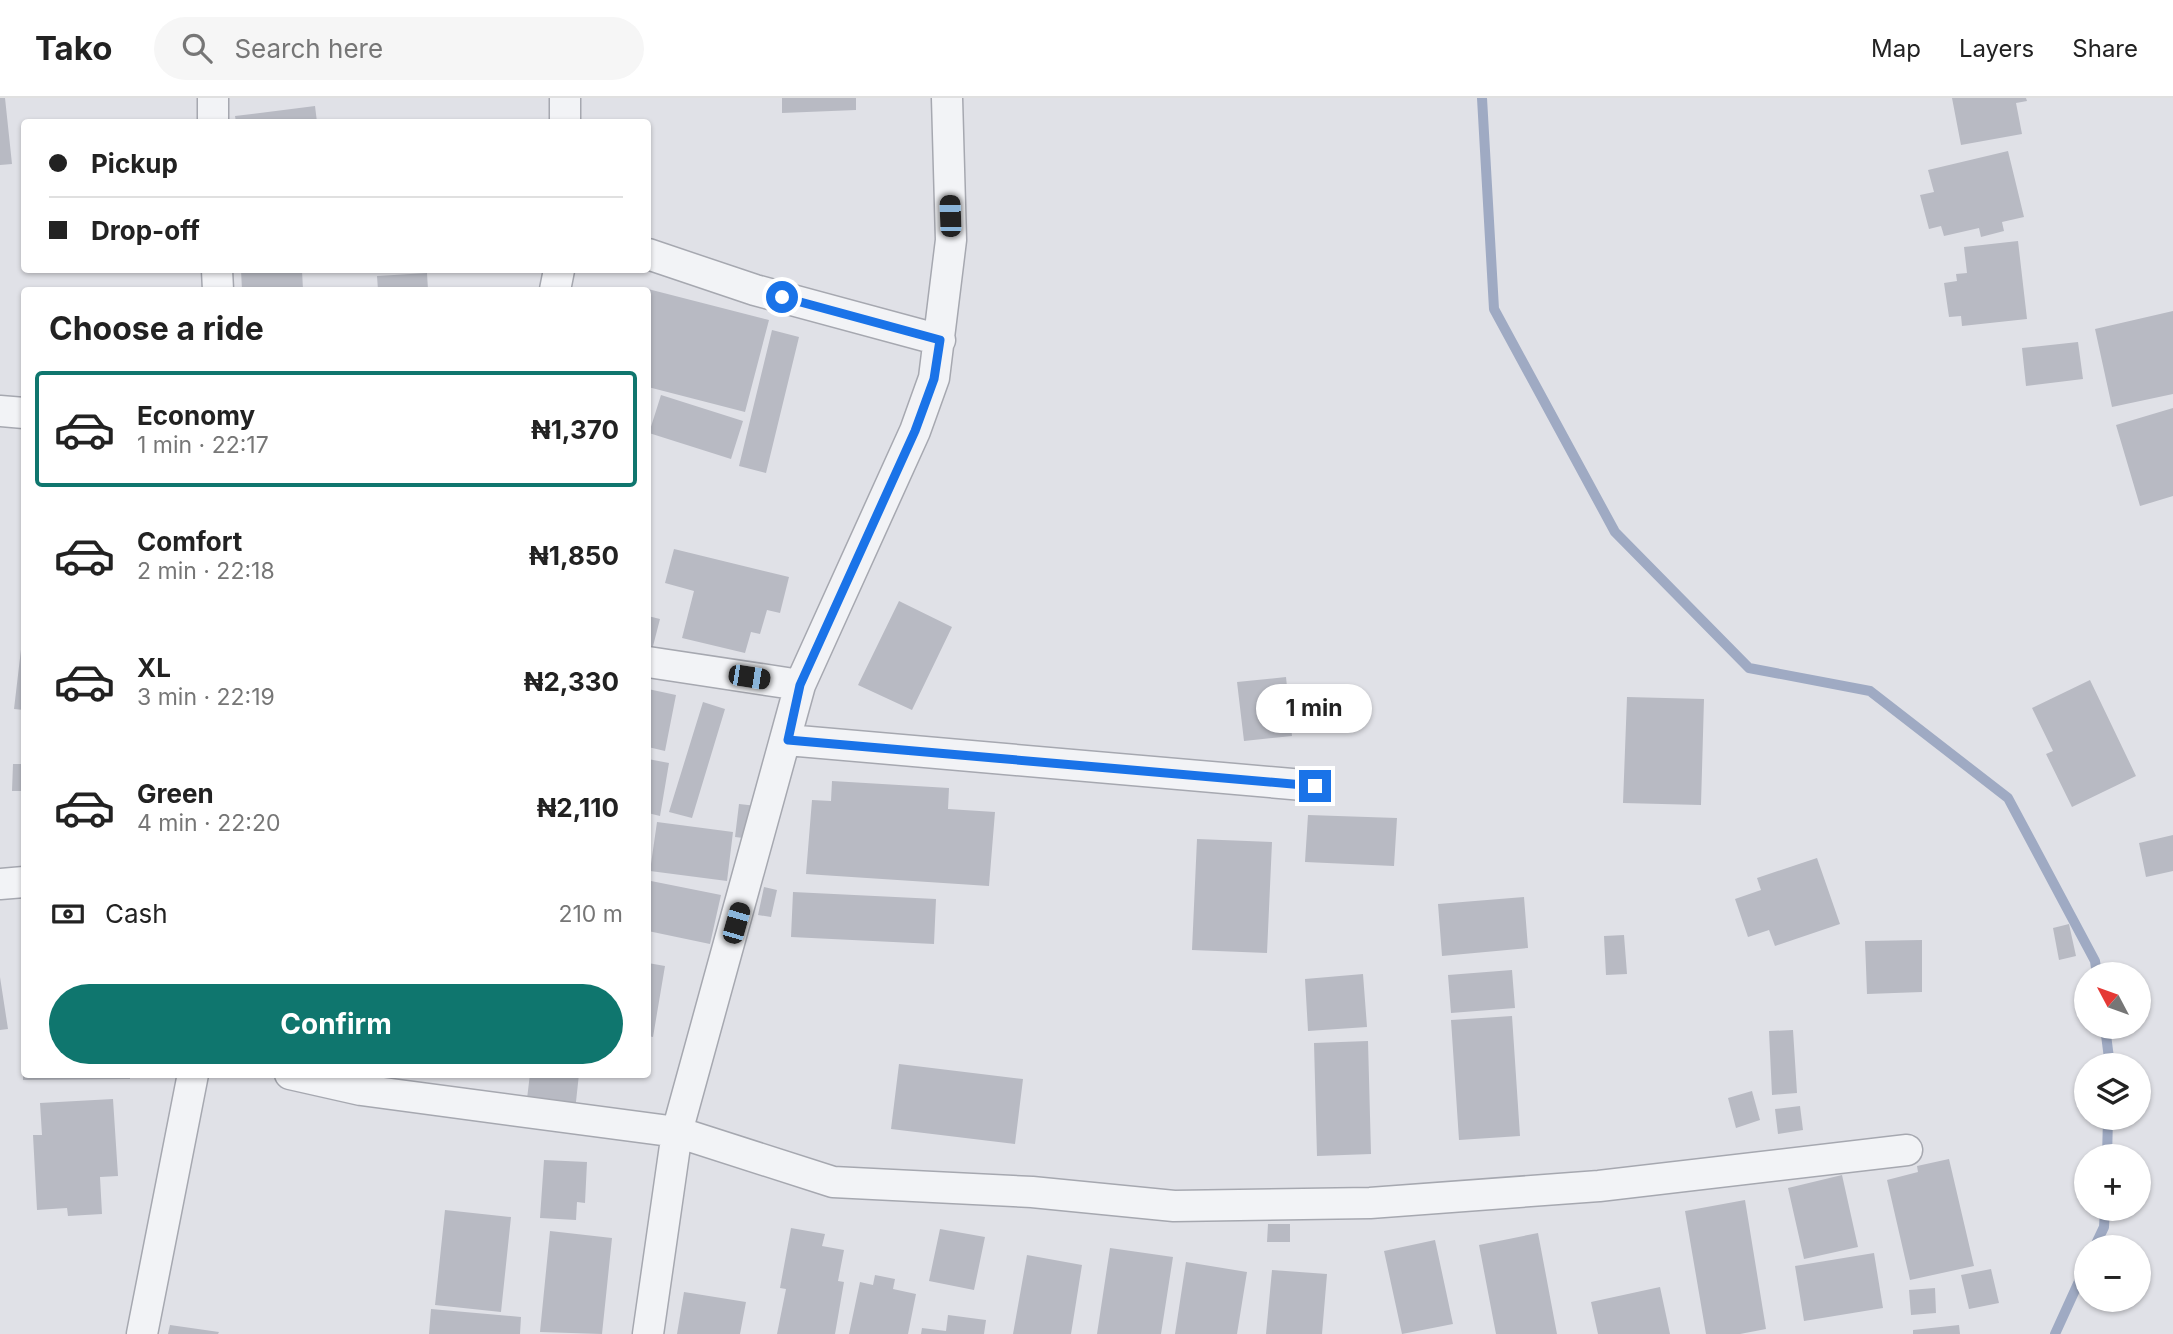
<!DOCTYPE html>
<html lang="en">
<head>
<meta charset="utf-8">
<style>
	:root { --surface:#fff; --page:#f6f6f6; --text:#222; --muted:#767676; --line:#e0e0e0; --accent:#0f766e }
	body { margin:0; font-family:Inter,sans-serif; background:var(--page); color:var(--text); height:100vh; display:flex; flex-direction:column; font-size:26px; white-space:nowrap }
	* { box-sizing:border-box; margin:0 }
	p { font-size:23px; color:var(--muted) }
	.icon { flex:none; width:38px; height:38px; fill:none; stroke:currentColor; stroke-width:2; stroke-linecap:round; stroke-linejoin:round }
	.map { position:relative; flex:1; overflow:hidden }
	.sheet { position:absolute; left:21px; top:189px; width:630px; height:791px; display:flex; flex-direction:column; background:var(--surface); border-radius:7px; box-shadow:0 2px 5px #0004 }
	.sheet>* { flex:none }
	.guide { position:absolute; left:21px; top:21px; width:630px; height:154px; border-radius:7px; box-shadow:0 2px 5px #0004; display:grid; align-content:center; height:154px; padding:0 28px; background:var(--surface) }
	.needle { width:46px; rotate:311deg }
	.controls { position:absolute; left:2074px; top:864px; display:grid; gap:14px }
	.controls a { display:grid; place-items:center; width:77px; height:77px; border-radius:50%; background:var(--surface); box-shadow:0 2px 5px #0004; font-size:35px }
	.end { position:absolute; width:32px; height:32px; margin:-16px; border:9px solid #1a73e8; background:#fff; box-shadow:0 0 0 4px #fff }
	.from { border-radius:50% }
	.bubble { position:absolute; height:49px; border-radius:24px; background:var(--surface); box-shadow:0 2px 5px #0004; font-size:23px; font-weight:700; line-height:49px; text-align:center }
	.car { position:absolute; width:21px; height:42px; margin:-21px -10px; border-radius:9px; box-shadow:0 0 5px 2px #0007; background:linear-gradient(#222 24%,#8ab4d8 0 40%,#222 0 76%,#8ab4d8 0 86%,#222 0) }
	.guide b { display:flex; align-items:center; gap:24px; height:66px; font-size:26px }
	.guide b+b { border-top:2px solid var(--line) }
	.guide i { width:18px; height:18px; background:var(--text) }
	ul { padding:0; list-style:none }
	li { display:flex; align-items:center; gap:21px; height:116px; margin:0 14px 10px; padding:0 14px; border:4px solid transparent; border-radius:7px }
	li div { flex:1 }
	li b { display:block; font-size:26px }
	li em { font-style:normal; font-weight:700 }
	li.active { border-color:var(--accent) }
	li>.icon { width:63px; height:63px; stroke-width:1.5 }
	h2 { padding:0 28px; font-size:32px; line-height:84px }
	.pay { display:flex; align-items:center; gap:18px; height:77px; padding:0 28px; font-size:26px }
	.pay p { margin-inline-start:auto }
	.cta { display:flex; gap:14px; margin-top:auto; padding:14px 28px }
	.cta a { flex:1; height:80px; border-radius:42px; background:var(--accent); color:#fff; font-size:28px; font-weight:700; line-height:80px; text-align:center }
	header { display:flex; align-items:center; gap:42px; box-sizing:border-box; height:98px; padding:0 35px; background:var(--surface); border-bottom:2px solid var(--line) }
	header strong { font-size:33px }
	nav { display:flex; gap:38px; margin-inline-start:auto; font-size:24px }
	.search { width:490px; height:63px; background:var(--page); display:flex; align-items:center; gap:18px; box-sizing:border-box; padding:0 24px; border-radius:38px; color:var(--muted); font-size:26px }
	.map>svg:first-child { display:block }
</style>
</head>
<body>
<header>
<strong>Tako</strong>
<div class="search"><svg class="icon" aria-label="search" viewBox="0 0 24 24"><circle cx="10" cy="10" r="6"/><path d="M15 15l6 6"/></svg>Search here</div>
<nav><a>Map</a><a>Layers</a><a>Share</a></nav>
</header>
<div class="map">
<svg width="2173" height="1236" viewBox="0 0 2173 1236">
	<rect width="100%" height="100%" fill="#e0e1e7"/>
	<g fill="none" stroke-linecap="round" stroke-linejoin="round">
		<path stroke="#9faac3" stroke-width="10" d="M1482 0 1494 211 1615 434 1749 570 1870 593 2008 700 2095 863 2097 877
			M2105 929 2110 968
			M2107 1059 2108 1020
			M2094 1150 2104 1129 2105 1111
			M2055 1236 2086 1168"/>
	</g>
	<path fill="#b8bac3" d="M0 0H5L12 66 0 67Z
		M782 0H856V12L782 15Z
		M1952 0H2026L2027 3 2016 5 2022 36 1961 47Z
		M315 8 317 24H236L235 18Z
		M2008 53 2024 119 2002 124 2004 133 1981 139 1979 130 1944 138 1941 128 1929 131 1920 97 1934 94 1928 72Z
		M2018 143 2027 221 1962 228 1961 218 1949 219 1944 185 1957 183 1956 176 1967 175 1964 149Z
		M241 172H302L303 192H242Z
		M427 175 428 192H378L377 178Z
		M648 191 769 222 745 314 648 289Z
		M2173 213V296L2112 309 2095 231Z
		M772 232 799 239 766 375 739 368Z
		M2078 244 2083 281 2026 288 2022 250Z
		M661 297 743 323 731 361 649 335Z
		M2173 310V398L2140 408 2116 327Z
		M674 451 789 479 780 515 767 512 760 536 751 534 745 555 682 540 694 493 665 485Z
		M899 503 952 529 912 612 858 587Z
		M648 518 660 521 652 552 648 551Z
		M22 543H24V612L14 611Z
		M1286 579 1292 638 1244 643 1237 584Z
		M2090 582 2136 678 2072 709 2046 656 2053 653 2032 610Z
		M648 591 676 597 665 653 648 649Z
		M1627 599 1704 601 1701 707 1623 705Z
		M703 604 725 611 692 720 669 714Z
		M648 661 669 665 660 718 648 715Z
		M13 666H24V693H12Z
		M832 683 949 690 948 711 995 714 989 788 806 776 812 702 831 703Z
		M739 706 757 708 752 741 735 739Z
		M1308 717 1397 720 1394 768 1305 764Z
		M657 724 733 734 727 783 650 773Z
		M2173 737V773L2146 779 2139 745Z
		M1197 741 1272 744 1267 855 1192 852Z
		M1817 760 1840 826 1775 848 1769 832 1748 839 1735 801 1761 792 1757 780Z
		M651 783 721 797 710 846 648 833Z
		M764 789 777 792 771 819 758 817Z
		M793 794 936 801 934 846 791 839Z
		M1524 799 1528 850 1442 858 1438 806Z
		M2069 826 2076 858 2059 862 2053 830Z
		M1624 837 1627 876 1606 877 1604 838Z
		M1922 842V894L1867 896 1865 843Z
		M648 865 665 868 653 939 648 938Z
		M1512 872 1515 910 1451 915 1448 877Z
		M1363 876 1367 929 1308 933 1305 881Z
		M0 879 8 931 0 932Z
		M1512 918 1520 1038 1459 1042 1451 922Z
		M1793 932 1797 995 1772 997 1769 933Z
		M1368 943 1371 1056 1317 1058 1314 945Z
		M899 966 1023 981 1015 1046 891 1031Z
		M23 976H130V981L23 982Z
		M530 976H579L575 1013 526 1009Z
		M1752 993 1760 1022 1736 1030 1728 1000Z
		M113 1001 118 1078 100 1079 102 1116 68 1118 67 1110 37 1112 33 1037H42L40 1005Z
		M1800 1008 1803 1032 1778 1036 1775 1011Z
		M1949 1061 1974 1168 1910 1182 1887 1082 1918 1074 1917 1068Z
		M544 1062 587 1064 585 1105 577 1104 576 1122 540 1120Z
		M1842 1077 1858 1149 1804 1161 1788 1090Z
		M1745 1102 1766 1231 1740 1236H1706L1685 1113Z
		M445 1112 511 1119 501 1214 435 1207Z
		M1268 1126H1290V1144H1267Z
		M791 1130 825 1136 822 1148 844 1152 838 1183 844 1184 835 1236H777L786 1191 780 1190Z
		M940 1131 985 1139 974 1192 929 1183Z
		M550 1133 612 1140 602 1236 540 1234Z
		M1538 1135 1557 1236H1496L1479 1147Z
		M1435 1142 1453 1226 1402 1236 1384 1153Z
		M1110 1150 1173 1159 1161 1236H1097Z
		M1874 1155 1883 1210 1804 1223 1795 1168Z
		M1027 1157 1082 1167 1071 1236H1013Z
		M1186 1164 1247 1174 1237 1236H1175Z
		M1991 1171 1999 1205 1969 1211 1961 1177Z
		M1272 1172 1327 1176 1322 1236H1266Z
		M875 1177 895 1181 893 1191 916 1196 908 1236H849L860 1184 873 1187Z
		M1660 1189 1670 1236H1598L1591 1204Z
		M1935 1190 1936 1215 1911 1217 1909 1192Z
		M684 1194 746 1204 740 1236H677Z
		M431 1211 521 1219 520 1236H429Z
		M948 1217 986 1222 984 1236H921L922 1230 946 1233Z
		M170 1227 219 1234 218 1236H168Z
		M1959 1227 1960 1236H1913V1232Z"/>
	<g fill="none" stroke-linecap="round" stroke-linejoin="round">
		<defs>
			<path id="minor" d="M213 0V24
				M565 0V24
				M648 156 755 192 940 242
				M217 172 218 192
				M555 192 559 172
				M0 313 24 315
				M648 564 800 587
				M787 642 1315 688
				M0 786 24 784
				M290 976 361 992 677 1034 800 587 915 333 934 280 951 142 947 0
				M142 1236 193 976
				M648 1236 677 1034 833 1084 1032 1094 1174 1108 1370 1105 1599 1088 1907 1052"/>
		</defs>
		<use href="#minor" stroke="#a6a8b0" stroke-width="33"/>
		<use href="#minor" stroke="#f2f3f6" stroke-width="30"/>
	</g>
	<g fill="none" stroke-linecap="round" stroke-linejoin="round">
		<path stroke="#1a73e8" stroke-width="9" d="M782 199 940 242 934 281 915 333 800 587 788 642 1315 688"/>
	</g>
</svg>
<div class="controls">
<a><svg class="needle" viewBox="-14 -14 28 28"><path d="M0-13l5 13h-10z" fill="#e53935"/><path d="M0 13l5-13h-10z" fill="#767676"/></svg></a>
<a><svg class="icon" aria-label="layers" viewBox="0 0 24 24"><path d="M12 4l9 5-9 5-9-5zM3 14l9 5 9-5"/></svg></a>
<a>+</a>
<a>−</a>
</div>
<i class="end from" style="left:782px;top:199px"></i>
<i class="end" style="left:1315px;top:688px"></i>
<div class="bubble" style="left:1256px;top:586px;width:116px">1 min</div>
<i class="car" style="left:950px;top:118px;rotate:358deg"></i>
<i class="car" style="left:749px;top:579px;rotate:99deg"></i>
<i class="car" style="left:736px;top:825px;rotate:16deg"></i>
<div class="guide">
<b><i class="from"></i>Pickup</b>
<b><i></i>Drop-off</b>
</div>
<section class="sheet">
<h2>Choose a ride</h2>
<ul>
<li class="active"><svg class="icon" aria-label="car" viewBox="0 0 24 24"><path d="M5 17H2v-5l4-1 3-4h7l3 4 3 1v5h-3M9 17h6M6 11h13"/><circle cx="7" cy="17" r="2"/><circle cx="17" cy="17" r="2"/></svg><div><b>Economy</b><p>1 min · 22:17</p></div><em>₦1,370</em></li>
<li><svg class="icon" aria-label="car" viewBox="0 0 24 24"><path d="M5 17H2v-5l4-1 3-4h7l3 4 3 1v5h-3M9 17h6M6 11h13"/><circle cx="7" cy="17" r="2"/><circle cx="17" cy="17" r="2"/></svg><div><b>Comfort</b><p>2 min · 22:18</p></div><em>₦1,850</em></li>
<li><svg class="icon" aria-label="car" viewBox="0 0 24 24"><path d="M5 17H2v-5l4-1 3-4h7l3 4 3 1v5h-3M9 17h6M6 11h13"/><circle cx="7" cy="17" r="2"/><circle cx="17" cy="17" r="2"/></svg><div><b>XL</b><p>3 min · 22:19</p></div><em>₦2,330</em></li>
<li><svg class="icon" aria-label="car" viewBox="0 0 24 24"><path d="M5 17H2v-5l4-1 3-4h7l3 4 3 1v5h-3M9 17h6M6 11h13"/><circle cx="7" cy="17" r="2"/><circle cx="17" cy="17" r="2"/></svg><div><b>Green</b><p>4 min · 22:20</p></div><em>₦2,110</em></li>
</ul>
<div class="pay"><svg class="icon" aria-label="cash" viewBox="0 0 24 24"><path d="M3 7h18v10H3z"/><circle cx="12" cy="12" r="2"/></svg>Cash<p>210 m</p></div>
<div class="cta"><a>Confirm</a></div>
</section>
</div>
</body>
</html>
